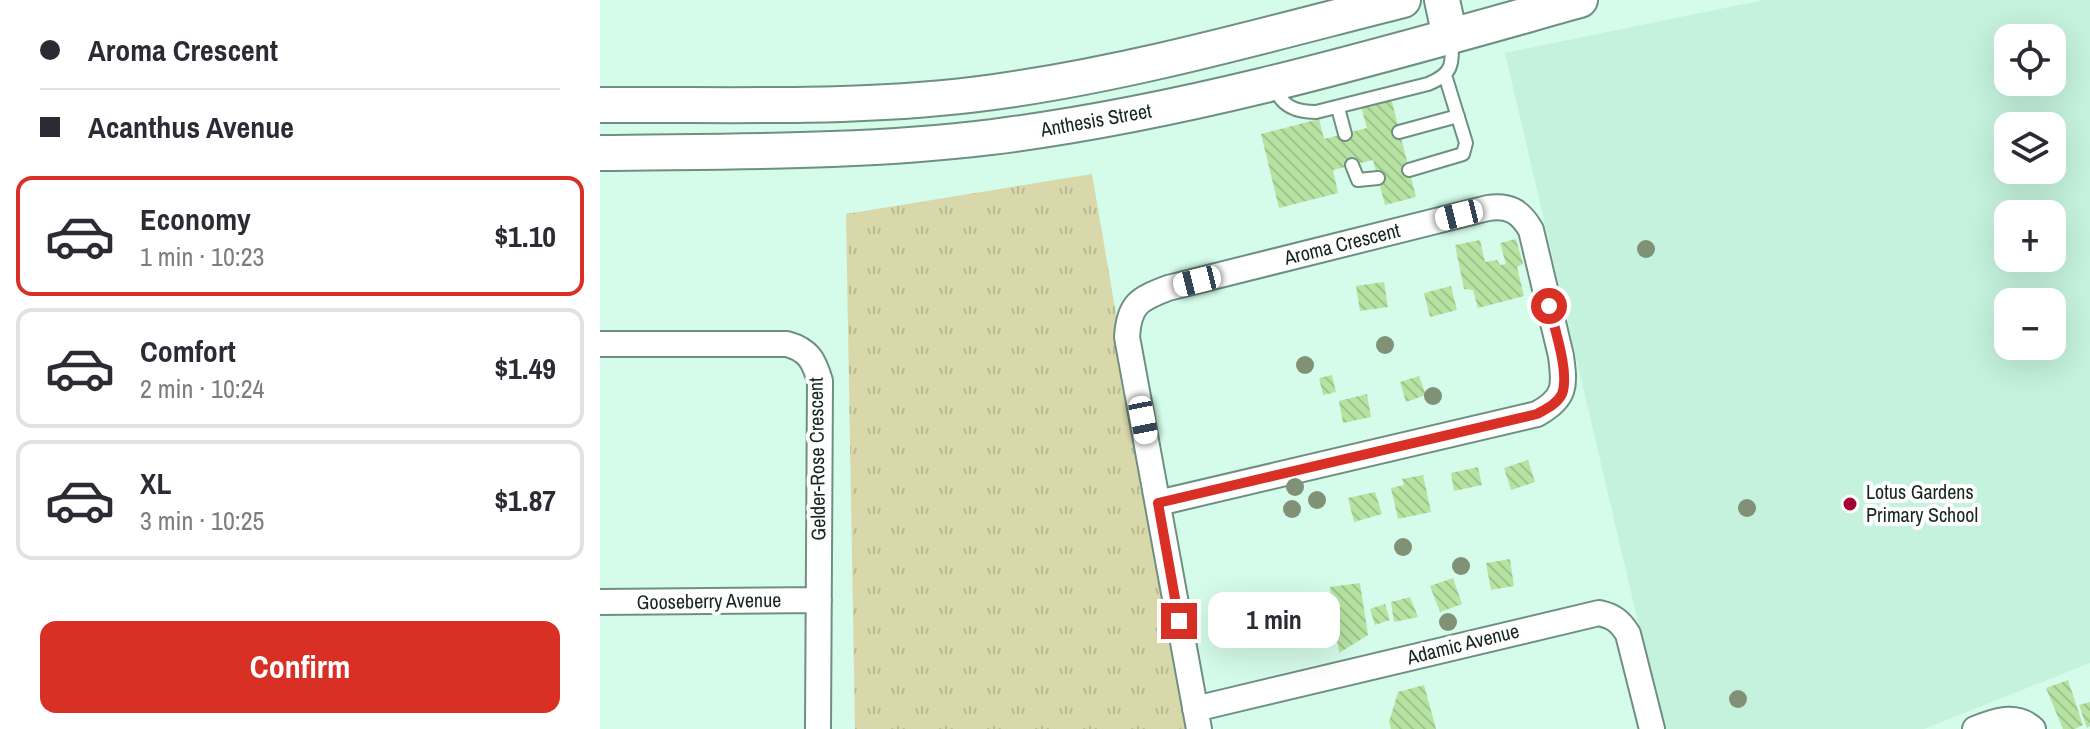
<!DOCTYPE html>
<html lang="en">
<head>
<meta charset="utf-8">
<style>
	:root { --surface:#fff; --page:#f2f2f3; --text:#2b2b33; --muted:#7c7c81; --line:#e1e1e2; --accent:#d93025 }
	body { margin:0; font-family:"Archivo Narrow",sans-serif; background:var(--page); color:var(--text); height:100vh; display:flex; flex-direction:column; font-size:30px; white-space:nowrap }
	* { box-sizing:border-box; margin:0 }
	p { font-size:26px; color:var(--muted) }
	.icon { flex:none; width:44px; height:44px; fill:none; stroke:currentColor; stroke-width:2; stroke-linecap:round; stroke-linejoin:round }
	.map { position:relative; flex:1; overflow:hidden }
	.drawer { display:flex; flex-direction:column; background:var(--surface); width:600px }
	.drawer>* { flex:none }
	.guide { display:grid; align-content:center; height:176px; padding:0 40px; background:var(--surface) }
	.controls { position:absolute; left:1394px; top:24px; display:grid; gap:16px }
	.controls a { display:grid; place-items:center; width:72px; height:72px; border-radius:16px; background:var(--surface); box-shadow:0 8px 32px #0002; font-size:40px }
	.end { position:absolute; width:36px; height:36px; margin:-18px; border:10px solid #d93025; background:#fff; box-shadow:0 0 0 4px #fff }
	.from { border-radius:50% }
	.bubble { position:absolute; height:56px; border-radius:16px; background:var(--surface); box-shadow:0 8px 32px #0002; font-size:26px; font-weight:700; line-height:56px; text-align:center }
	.car { position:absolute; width:24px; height:48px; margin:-24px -12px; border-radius:10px; box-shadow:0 0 6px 2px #0007; background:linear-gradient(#fff 24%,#345 0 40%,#fff 0 76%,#345 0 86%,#fff 0) }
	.guide b { display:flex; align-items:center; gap:28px; height:76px; font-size:30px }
	.guide b+b { border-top:2px solid var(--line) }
	.guide i { width:20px; height:20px; background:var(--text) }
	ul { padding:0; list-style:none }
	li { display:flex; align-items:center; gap:24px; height:120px; margin:0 16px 12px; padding:0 24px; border:4px solid var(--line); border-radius:16px }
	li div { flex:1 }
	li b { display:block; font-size:30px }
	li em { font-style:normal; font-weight:700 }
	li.current { border-color:var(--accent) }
	li>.icon { width:72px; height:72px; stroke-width:1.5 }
	.cta { display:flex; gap:16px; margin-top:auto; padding:16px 40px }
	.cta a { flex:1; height:92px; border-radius:16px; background:var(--accent); color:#fff; font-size:32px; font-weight:700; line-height:92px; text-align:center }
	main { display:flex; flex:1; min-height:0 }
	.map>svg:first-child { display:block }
</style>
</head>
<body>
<main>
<section class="drawer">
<div class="guide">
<b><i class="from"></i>Aroma Crescent</b>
<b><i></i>Acanthus Avenue</b>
</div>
<ul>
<li class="current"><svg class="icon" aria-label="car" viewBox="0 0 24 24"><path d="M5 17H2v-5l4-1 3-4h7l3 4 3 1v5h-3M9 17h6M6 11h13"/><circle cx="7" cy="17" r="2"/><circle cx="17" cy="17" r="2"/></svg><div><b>Economy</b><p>1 min · 10:23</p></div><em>$1.10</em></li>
<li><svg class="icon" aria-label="car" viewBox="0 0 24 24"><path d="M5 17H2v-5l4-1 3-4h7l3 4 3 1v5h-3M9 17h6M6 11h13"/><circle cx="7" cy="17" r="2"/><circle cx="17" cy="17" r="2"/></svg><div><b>Comfort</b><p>2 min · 10:24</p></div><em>$1.49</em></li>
<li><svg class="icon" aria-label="car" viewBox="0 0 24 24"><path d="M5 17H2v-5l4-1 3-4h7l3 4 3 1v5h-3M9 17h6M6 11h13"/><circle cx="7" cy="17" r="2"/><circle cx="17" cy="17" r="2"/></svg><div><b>XL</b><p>3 min · 10:25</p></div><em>$1.87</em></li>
</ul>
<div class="cta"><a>Confirm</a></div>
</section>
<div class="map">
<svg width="1490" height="729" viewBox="0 0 1490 729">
	<defs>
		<pattern id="park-tufts" width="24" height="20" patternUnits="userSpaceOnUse" patternTransform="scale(2)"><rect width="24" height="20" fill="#d9d8ab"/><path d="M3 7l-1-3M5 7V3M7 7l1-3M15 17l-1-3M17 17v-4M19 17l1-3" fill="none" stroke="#bab993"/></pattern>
		<pattern id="building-back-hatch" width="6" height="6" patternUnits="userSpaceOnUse" patternTransform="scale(2)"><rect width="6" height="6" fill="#b7e3a2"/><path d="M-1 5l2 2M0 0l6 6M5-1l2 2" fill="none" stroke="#9dc38b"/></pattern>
	</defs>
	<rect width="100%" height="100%" fill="#d5fbea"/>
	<path fill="#c4f2dd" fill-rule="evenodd" d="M1164 0H1490V663L1324 729H1063L905 53ZM1408 38H1452V82H1408ZM1408 126H1452V170H1408ZM1408 214H1452V258H1408ZM1408 302H1452V346H1408Z"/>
	<path fill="url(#park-tufts)" d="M492 174 587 729H255L246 214Z"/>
	<path fill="url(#building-back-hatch)" d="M791 98 816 197 785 205 773 160 733 170 738 193 679 208 661 134 719 119 724 139 767 128 761 106Z
		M916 239 923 264 917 267 924 296 878 308 873 290 864 289 855 245 880 240 885 262 897 260 900 265 906 264 900 243Z
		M784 282 788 307 760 311 756 286Z
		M851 286 857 310 830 317 824 293Z
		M732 375 736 392 723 395 719 378Z
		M819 376 826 395 806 402 800 382Z
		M767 394 771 417 743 423 739 401Z
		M928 460 935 482 911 490 904 468Z
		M878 467 882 485 854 491 851 473Z
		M823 475 831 512 798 519 791 488 804 485 802 479Z
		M775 492 782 514 754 522 748 498Z
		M910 559 914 586 891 590 886 563Z
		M853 578 862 604 840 612 830 586Z
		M760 583 768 635 739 653 730 587Z
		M810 597 818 617 794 622 791 602Z
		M785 604 790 620 775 625 770 609Z
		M702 614 707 634 684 644 679 617Z
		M1468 680 1483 725 1475 729H1463L1446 688Z
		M824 685 836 729H791L789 722 798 692Z
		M1490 702V726L1487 728 1479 705Z"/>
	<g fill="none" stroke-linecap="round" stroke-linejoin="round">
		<defs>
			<path id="lane" d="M675 87C681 107 697 112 716 112L828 84C853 74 853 64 851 40
				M738 108 745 134
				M799 132 858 116
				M752 165 758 180 778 178
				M809 170 863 154 866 143 845 75"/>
			<path id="street" d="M0 344H187C209 350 214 361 220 381L218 729
				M558 503 937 414C966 398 965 386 961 356L931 230C920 211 909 205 888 208L568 288C539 299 529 304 527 337L599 729
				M0 602 219 600
				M595 709 999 613C1013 616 1020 621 1028 634L1052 729
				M1375 729C1395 721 1416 713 1433 729"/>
			<path id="secondary" d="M842 0 850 37
				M0 105C131 104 264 110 394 92 533 73 668 34 803 0
				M0 153C131 151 262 153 392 137 591 112 787 54 980 0"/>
		</defs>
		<use href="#lane" stroke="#6d9080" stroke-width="16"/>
		<use href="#street" stroke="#6d9080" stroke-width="28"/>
		<use href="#secondary" stroke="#6d9080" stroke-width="38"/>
		<use href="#lane" stroke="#fff" stroke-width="12"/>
		<use href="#street" stroke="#fff" stroke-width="24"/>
		<use href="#secondary" stroke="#fff" stroke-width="34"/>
	</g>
	<g fill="#809176">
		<circle cx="1046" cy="249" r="9"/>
		<circle cx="785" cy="345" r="9"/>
		<circle cx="705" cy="365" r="9"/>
		<circle cx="833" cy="396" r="9"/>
		<circle cx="695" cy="487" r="9"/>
		<circle cx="717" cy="500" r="9"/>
		<circle cx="1147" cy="508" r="9"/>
		<circle cx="692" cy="509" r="9"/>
		<circle cx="803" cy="547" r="9"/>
		<circle cx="861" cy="566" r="9"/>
		<circle cx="848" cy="622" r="9"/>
		<circle cx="1138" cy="699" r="9"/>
	</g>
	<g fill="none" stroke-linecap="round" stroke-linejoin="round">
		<path stroke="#d93025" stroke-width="10" d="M579 621 558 503 937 414C946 409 957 404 962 394 970 373 954 327 949 306"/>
	</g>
	<circle fill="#a20330" stroke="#fefefe" stroke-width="3" cx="1250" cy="504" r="8"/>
	<g text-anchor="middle" stroke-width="8" stroke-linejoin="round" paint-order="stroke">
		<g font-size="20" fill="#17261f" stroke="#fefefe">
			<text transform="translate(496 120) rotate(-10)" y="7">Anthesis Street</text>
			<text transform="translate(742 244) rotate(-14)" y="7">Aroma Crescent</text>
			<text transform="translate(217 459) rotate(-91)" y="7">Gelder-Rose Crescent</text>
			<text transform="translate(109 601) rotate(-1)" y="7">Gooseberry Avenue</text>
			<text transform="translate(863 644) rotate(-14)" y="7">Adamic Avenue</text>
		</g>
		<g font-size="20" fill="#17261f" stroke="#fefefe" text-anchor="start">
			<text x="1266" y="499">Lotus Gardens<tspan x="1266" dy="23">Primary School</tspan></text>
		</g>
	</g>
</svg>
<div class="controls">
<a><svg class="icon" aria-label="locate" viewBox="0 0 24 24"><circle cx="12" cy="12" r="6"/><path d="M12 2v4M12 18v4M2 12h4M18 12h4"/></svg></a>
<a><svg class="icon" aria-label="layers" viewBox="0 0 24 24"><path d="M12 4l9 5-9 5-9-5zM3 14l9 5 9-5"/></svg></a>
<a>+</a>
<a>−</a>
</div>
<i class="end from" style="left:949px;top:306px"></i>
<i class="end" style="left:579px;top:621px"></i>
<div class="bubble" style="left:608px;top:592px;width:132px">1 min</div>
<i class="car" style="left:859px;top:215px;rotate:256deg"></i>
<i class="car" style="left:597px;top:281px;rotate:256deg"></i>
<i class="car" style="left:543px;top:420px;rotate:169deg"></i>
</div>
</main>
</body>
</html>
